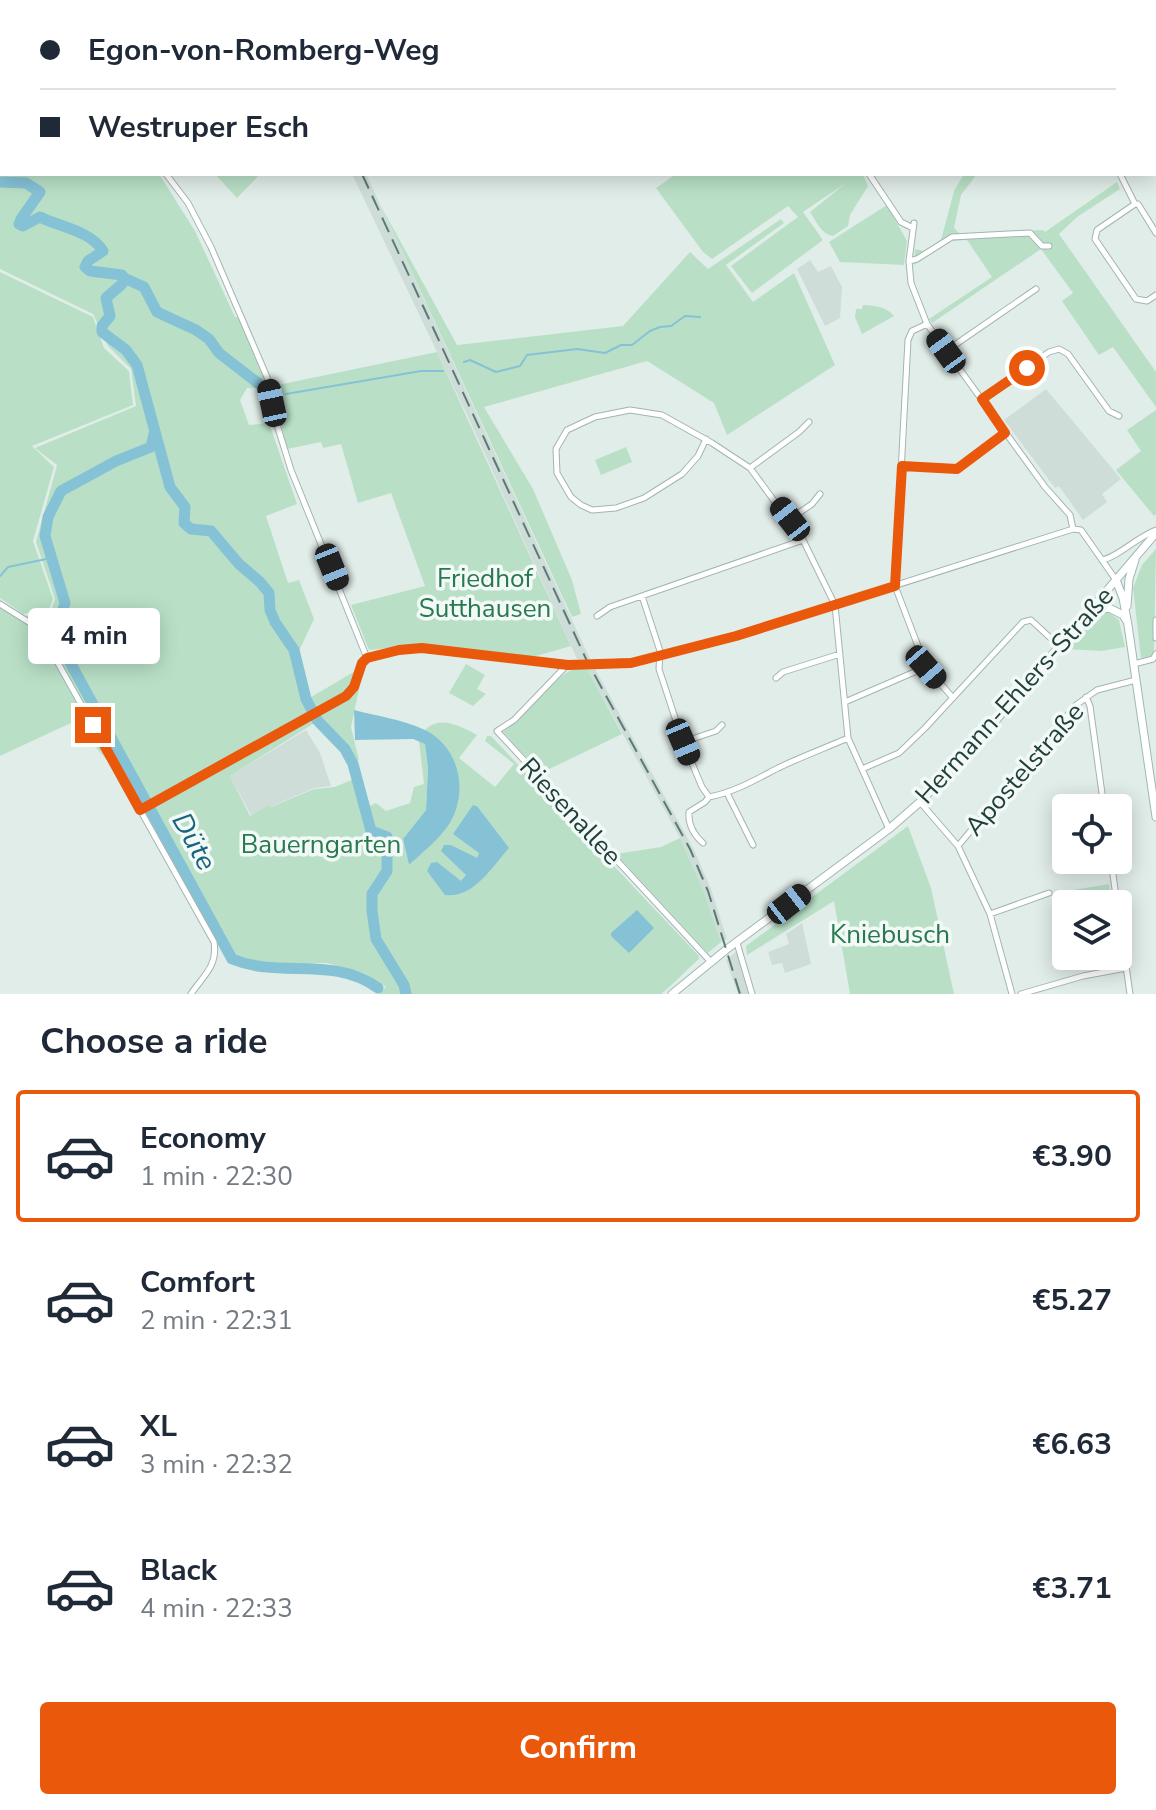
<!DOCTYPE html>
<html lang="en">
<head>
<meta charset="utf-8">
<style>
	:root { --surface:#fff; --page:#f6f6f7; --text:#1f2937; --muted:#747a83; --line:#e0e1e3; --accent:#ea580c }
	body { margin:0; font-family:"Nunito Sans",sans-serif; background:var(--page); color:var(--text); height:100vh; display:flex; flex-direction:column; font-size:30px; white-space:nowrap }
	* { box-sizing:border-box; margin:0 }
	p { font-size:26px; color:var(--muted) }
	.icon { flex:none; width:44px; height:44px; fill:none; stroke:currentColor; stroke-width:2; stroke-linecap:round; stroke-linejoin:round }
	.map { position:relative; height:994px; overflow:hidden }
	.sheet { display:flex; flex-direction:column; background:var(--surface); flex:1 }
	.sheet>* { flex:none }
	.guide { position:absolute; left:0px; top:0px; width:1156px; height:176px; box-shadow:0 4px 20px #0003; display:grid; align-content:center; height:176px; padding:0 40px; background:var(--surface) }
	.buttons { position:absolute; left:1052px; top:794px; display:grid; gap:16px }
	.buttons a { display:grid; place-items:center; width:80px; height:80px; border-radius:8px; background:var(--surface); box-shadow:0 4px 20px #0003; font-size:40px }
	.end { position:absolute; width:36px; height:36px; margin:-18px; border:10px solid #ea580c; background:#fff; box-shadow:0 0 0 4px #fff }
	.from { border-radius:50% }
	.bubble { position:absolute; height:56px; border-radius:8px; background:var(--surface); box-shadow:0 4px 20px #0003; font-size:26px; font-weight:700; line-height:56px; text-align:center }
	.car { position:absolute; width:24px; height:48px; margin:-24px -12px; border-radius:10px; box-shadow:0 0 6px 2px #0007; background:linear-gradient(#222 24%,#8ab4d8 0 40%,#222 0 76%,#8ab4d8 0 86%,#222 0) }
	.guide b { display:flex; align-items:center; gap:28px; height:76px; font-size:30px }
	.guide b+b { border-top:2px solid var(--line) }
	.guide i { width:20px; height:20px; background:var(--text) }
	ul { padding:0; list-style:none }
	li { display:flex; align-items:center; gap:24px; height:132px; margin:0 16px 12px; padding:0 24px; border:4px solid transparent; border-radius:8px }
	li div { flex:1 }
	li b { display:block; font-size:30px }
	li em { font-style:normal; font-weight:700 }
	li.selected { border-color:var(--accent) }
	li>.icon { width:72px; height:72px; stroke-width:1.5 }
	h2 { padding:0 40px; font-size:36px; line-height:96px }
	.action { display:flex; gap:16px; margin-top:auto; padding:16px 40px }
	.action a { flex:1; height:92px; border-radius:8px; background:var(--accent); color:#fff; font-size:32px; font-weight:700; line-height:92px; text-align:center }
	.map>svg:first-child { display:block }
</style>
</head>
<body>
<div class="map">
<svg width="1156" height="994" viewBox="0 0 1156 994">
	<rect width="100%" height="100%" fill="#e1ede9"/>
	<path fill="#cfddd8" d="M352 174H366L590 659H577L469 419Z
		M810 260 818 272 831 266 842 287 840 318 825 326 797 269Z
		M1046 389 1121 479 1102 494 1107 502 1083 520 1059 486 1055 488 1004 420Z
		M586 667H594L694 850 711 889 727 939 721 942 704 892 680 838Z
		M306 730 320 753 331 786 314 788 251 815 230 776Z
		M802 923 811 964 785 973 782 963 772 965 768 952 789 944 786 934Z
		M738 950 749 994H738L726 960Z"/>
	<path fill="#b9e0c7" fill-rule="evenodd" d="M0 169 2 174H159L195 231 235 317 242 318 273 386 437 352 571 646 529 658 418 645 369 650 351 605 425 586 391 493 358 503 341 444 323 448 321 442 287 449 273 387 247 388 240 400 249 425 269 423 297 504 266 516 288 583 299 580 314 619 298 653H290L299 666 306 700 364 666 351 727 359 760 351 764 316 722 230 776 250 816 269 805 271 807 314 789 335 787 356 778 370 832 385 838V870L371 894 370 911H368L372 941 393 977 381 947 374 895 388 872V836L371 829 365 808 376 803 386 811 410 803 414 787 424 784 419 741 425 744 428 767 426 810 403 839 409 865C442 835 468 816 453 769 445 745 445 745 425 730 440 715 460 726 477 735L459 758 495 787 514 764 485 741 487 736H491L699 956V959C686 970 674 984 661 994H379L386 987 364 973 327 963H255L235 955 223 931 209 938 115 769 73 722 0 756V604L21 617 51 611 55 599 36 542 57 465 35 448 136 406 131 369 108 346 93 314 0 269ZM473 805 477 806 508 848 467 891 437 883 427 871 461 882 467 875 451 845 477 859 479 854Z
		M215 174H260L237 198Z
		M676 174H863L868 186 850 215 848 226 833 236C821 234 816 221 810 212L846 183 803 212 823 240 752 293 731 266 798 217 788 206 712 259 703 252 656 188Z
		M964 174H977L961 195 954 228 960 234 1043 230 1045 232 1117 182 1120 189 1077 217 1059 234 1156 372V407L1113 347 1099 355 1062 301 1073 293 1041 249 932 323 929 319 992 277 967 240 951 241 914 265 915 249 924 251 941 240 954 191Z
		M887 205 907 241 904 265 840 262 829 242Z
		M381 206 457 345 623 326 690 252 708 269 781 219 784 223 726 265 753 302 794 273 835 365 727 435 714 403 647 361 484 407 533 489 572 580 581 614 572 617Z
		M0 272 93 317 104 348 129 371 133 405 32 446 54 467 33 541 53 599 49 609 23 614 0 598Z
		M863 305C875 306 886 306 894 316L862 334 855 317 856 309H862Z
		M1156 410V514L1154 516 1116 470 1141 451 1127 430Z
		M626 447 632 462 601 475 595 460Z
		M1156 549 1154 651 1151 656 1141 658 1133 588 1142 565Z
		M1108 612 1119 620 1125 647 1101 651 1066 649 1092 618Z
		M466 664 485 675 477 689 486 694 473 706 449 693Z
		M577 667H586L622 734 541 773 503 732C529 713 548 680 577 667Z
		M908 826 931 888 954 994H850L834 901 747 955 746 946Z
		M680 838 704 892 721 942 708 953 616 854 661 847Z
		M1109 884 1112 904H1077L1073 890Z"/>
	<path fill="#86c2d6" d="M354 710C377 716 404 720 425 730 461 748 469 794 448 826 437 841 422 853 409 865L403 839 426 810 428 768 425 744 413 739 355 740Z
		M473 805 477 806 509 848C492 867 473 899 445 895L427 871 431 863 437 862 461 881 466 875 441 851 444 845H451L477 858 479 853 453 834Z
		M637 910 654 928 629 953 611 936V933Z"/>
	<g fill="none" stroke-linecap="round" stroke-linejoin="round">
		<path stroke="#86c2d6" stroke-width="2" d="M464 362 470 360 496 372 520 366 527 355 577 349 605 353 621 345H632L650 331 660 327 671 326 685 316 700 317
			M286 394 421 371H443
			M0 576 8 567 51 558"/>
		<path stroke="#86c2d6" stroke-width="11" d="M0 182 26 183 40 192 21 219 19 224 23 226 40 217C60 227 91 231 103 251L88 261 85 267 90 271 122 275 124 278 122 284 106 298 110 316 102 326V332L126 350 137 365 170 487 185 507 184 523 191 529 211 531 239 564 260 582 269 593 270 610 275 622 294 650 306 699 317 720 345 749 353 764 371 831 387 837V871L372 894V911L376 939 404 985 406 994
			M124 278 144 287 157 312 196 330 209 339 219 353 263 387
			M154 434 151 447 116 461 61 491 48 517 45 536 65 603 61 616 54 623V633L232 959C281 979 332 955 378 988"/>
		<defs>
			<path id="street" d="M89 0V2
				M754 0 755 2
				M953 0 956 2
				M802 2V0
				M1019 2 1020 0
				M1121 2 1122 0
				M1154 76 1156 77
				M1154 135 1156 134
				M166 174 188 203 211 247 267 377 278 428 291 470 367 658
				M869 174 901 222 913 228
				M1120 174 1135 204H1138L1156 233
				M1135 204 1097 230 1095 239 1136 299 1147 301 1156 295
				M914 223 909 261 911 283 927 324 1045 487 1070 515 1073 529
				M909 261 917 259 952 237 1030 233 1042 246H1049
				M927 324 912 331 908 340 895 586 926 667 953 698
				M946 351 1036 289
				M982 399 1049 352 1059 349 1068 354 1109 411 1119 416
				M706 439 698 456 682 474 644 498 616 508 592 510 581 505 571 497 557 473 556 449 567 430 595 417 630 410 662 415 712 443 750 468 803 540 835 605 848 738 889 829
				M902 466 957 469 1005 433
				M750 468 799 432 809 422
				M790 519 812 504 820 494
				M1073 529 1081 530 1116 580
				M1102 560C1118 557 1137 537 1156 530
				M642 596 660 651 659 669 683 742 702 787 709 797C735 792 755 780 778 768 801 757 825 748 848 738
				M0 604 35 626 44 638 214 942C218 966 203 976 191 994
				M597 616 610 607 803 540
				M1156 620V638
				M367 658 411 648 568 665 642 661 736 636 1073 529
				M1134 664 1153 659 1156 654
				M567 665 514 720 497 731 711 962
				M776 678 783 672 840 654
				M1086 697 1090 706 1104 808
				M845 702 926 667
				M683 742 716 731 722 725
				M862 769 899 753 925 728 1023 622 1031 620 1059 646
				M727 793 753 845
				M920 802 958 846 990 914 1012 994
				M140 810 346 696C357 685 356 668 367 658
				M703 843C694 835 688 824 689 812L705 802 709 797
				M958 846 1076 705 1097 690 1136 680
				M1111 860 1117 904
				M1118 910 1130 994
				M990 914 1049 893
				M737 943 752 994
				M1021 994 1083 976 1126 968"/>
			<path id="secondary" d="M1116 580 1123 598 1128 625 1156 817
				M1127 606 1129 579 1135 560
				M1092 611 1109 608 1123 615 1126 620
				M672 994 727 949 889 829 920 802 992 725 1156 533"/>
		</defs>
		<use href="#street" stroke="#a3b5b1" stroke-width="7"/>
		<use href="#secondary" stroke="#9fb9b2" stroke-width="9"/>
		<use href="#street" stroke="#fff" stroke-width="5"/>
		<use href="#secondary" stroke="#fff" stroke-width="7"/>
		<path stroke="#5b7b75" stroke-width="2" stroke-dasharray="16 8" stroke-linecap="butt" d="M280 0 281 2
			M362 174 587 661 690 849 708 891 740 994"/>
	</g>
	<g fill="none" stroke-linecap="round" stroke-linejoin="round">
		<path stroke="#ea580c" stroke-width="10" d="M93 725 140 810 346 696 354 687 362 663 367 658 399 650 422 648 568 665 631 663 736 636 895 586 902 466 957 469 1005 433 982 399 1027 368"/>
	</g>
	<g text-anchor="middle" stroke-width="7" stroke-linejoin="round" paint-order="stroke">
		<g font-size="26" fill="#28794f" stroke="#f2f9f6">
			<text x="485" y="587">Friedhof<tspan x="485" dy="30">Sutthausen</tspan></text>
			<text x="321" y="853">Bauerngarten</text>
			<text x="890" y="943">Kniebusch</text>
		</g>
		<g font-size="26" fill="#203f3a" stroke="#f2f9f6">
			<text transform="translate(1014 695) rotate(-48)" y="9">Hermann-Ehlers-Straße</text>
			<text transform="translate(1024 769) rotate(-49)" y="9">Apostelstraße</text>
			<text transform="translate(571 811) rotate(47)" y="9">Riesenallee</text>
		</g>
		<g font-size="28" font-style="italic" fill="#16647f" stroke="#f2f9f6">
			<text transform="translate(195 841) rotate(61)" y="10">Düte</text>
		</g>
	</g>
</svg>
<div class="buttons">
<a><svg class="icon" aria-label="locate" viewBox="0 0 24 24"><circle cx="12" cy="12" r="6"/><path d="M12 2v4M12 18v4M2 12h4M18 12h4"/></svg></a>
<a><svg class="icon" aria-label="layers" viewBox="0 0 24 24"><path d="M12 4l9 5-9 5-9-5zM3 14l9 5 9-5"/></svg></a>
</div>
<i class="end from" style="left:1027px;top:368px"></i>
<i class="end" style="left:93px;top:725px"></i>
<div class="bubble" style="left:28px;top:608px;width:132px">4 min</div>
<i class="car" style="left:946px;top:351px;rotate:324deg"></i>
<i class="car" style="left:272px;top:403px;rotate:348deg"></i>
<i class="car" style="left:790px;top:519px;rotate:322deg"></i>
<i class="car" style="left:332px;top:567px;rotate:158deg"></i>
<i class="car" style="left:926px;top:667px;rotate:139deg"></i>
<i class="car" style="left:683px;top:742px;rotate:157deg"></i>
<i class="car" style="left:789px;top:904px;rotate:52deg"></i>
<div class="guide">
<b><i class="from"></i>Egon-von-Romberg-Weg</b>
<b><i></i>Westruper Esch</b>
</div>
</div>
<section class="sheet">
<h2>Choose a ride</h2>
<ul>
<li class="selected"><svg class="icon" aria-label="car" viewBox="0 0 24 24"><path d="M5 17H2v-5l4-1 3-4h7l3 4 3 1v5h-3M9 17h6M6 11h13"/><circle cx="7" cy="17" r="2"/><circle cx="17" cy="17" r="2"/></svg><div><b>Economy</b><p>1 min · 22:30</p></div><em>€3.90</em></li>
<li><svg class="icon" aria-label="car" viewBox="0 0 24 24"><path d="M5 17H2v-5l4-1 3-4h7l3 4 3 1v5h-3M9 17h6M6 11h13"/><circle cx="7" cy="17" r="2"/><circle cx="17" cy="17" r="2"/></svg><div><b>Comfort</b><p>2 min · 22:31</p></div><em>€5.27</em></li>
<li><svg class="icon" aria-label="car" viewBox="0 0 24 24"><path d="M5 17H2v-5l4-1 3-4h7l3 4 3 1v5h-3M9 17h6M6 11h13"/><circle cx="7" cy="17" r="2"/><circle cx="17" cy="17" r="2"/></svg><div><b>XL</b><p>3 min · 22:32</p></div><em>€6.63</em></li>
<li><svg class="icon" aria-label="car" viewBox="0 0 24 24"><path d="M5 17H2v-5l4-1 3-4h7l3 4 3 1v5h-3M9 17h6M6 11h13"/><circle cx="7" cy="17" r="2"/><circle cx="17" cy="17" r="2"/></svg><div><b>Black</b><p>4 min · 22:33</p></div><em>€3.71</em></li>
</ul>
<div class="action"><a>Confirm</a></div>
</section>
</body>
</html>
